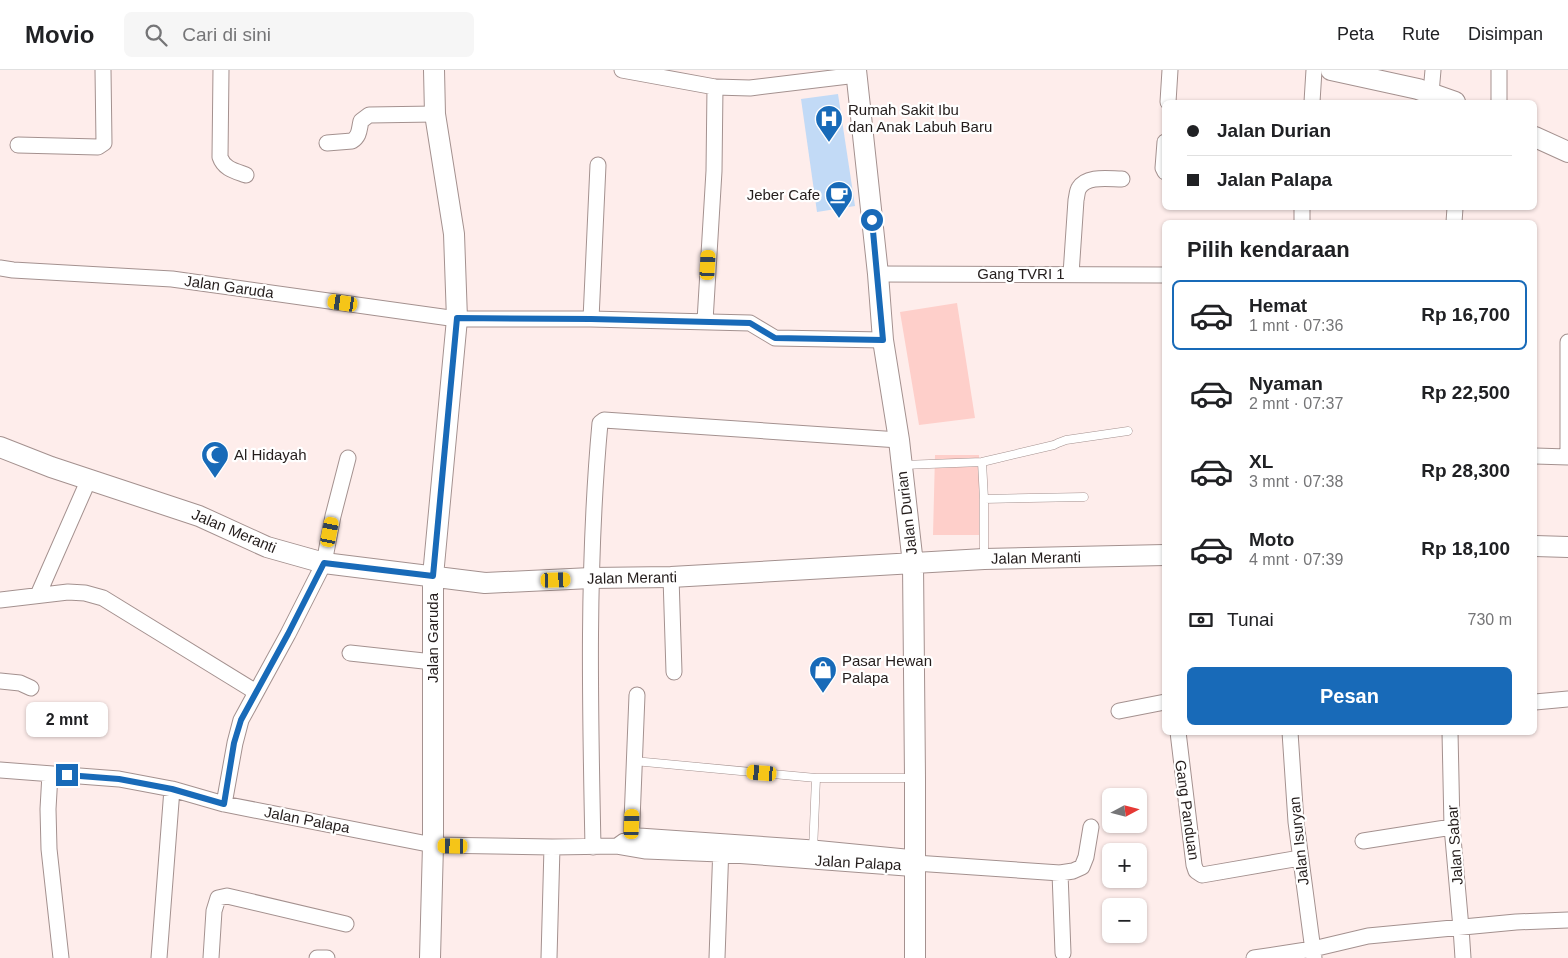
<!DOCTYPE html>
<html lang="id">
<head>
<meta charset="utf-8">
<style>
	:root { --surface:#fff; --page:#f6f6f6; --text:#202124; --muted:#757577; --line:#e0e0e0; --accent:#186ab8 }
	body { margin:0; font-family:Arial,sans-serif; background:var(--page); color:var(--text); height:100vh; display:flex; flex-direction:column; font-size:19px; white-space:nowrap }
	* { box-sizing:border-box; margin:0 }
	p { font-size:16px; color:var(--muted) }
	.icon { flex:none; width:28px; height:28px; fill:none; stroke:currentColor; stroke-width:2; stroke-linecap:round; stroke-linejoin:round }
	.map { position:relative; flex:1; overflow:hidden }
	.panel { position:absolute; left:1162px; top:150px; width:375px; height:515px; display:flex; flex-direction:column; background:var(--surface); border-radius:8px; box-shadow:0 1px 4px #0004 }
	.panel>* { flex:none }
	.top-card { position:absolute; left:1162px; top:30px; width:375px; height:110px; border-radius:8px; box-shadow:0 1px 4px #0004; display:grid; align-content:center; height:110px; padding:0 25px; background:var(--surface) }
	.needle { width:32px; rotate:83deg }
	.controls { position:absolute; left:1102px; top:718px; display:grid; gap:10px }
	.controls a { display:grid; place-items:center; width:45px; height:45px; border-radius:8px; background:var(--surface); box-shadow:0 1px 4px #0004; font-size:25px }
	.end { position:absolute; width:22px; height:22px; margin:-11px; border:6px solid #186ab8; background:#fff; box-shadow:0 0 0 2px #fff }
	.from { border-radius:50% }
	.bubble { position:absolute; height:35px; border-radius:8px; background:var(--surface); box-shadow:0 1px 4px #0004; font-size:16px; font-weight:800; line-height:35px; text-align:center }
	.car { position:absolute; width:15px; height:30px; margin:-15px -8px; border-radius:6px; box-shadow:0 0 4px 1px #0007; background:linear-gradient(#f5c518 24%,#345 0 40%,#f5c518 0 76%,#345 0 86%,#f5c518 0) }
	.top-card b { display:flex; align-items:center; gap:18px; height:48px; font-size:19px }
	.top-card b+b { border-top:1px solid var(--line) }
	.top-card i { width:12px; height:12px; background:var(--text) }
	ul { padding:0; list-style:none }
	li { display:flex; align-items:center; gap:15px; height:70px; margin:0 10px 8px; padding:0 15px; border:2px solid transparent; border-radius:8px }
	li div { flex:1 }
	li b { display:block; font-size:19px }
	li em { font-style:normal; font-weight:800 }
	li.current { border-color:var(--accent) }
	li>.icon { width:45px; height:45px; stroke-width:1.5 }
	h2 { padding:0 25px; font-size:22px; line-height:60px }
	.pay { display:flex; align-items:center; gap:12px; height:55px; padding:0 25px; font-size:19px }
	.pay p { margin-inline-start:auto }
	.primary-button { display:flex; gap:10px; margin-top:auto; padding:10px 25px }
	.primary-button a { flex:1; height:58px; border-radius:8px; background:var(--accent); color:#fff; font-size:20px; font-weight:800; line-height:58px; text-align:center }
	header { display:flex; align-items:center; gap:30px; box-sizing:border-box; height:70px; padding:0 25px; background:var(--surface); border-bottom:1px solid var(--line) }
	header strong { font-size:24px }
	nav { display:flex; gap:28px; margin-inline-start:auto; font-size:18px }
	.search { width:350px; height:45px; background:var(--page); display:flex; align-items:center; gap:12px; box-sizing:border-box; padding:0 18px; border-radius:8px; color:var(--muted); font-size:19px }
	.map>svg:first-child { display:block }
</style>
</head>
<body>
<header>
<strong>Movio</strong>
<div class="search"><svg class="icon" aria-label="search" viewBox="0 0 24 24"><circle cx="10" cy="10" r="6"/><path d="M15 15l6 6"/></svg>Cari di sini</div>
<nav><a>Peta</a><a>Rute</a><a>Disimpan</a></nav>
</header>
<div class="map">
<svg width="1568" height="888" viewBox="0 0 1568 888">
	<rect width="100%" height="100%" fill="#feedeb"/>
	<path fill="#fecfca" d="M957 233 975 348 919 355 900 242Z
		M935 385H979V465H933Z"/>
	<path fill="#c2daf6" d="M838 24 855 136 817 142 801 29Z"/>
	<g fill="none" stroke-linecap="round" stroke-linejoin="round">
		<defs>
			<path id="lane" d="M982 392 984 429V487
				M903 395 982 392 1054 375 1058 373 1066 370 1128 361
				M984 429 1084 427
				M634 691 816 708H913
				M813 781 816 708"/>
			<path id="street" d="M221 0 220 87C224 99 235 101 246 105
				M622 0 715 17 750 18 857 5
				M1499 0V32
				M1431 23 1433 0
				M1168 32 1170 0
				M1312 32 1314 0
				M1165 72 1163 98 1165 102
				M327 73 352 71C360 66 359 59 361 51L369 45 435 44
				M18 75 98 77 104 73 103 0
				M1302 152V138
				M1454 152 1455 138
				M0 198 13 200 172 209 457 249H591L750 253 775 268 883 270
				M878 204 1165 205
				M1071 204 1076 130C1077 126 1077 121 1079 118 1087 105 1109 109 1122 109
				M591 249 598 95
				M705 251 714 101 715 17
				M1535 386 1568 387
				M1568 387V272
				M671 507 674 602
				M38 525 89 409
				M0 530 68 522 85 523 103 528 256 622
				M350 583 433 592
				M0 611 20 613 31 618
				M1535 632 1568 629
				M1119 641 1165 632
				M1178 662 1194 795 1196 801 1202 805 1300 788
				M1290 662 1296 752 1314 888
				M1450 662 1452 757 1461 858 1463 888
				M0 700 119 709 172 719 224 734 433 775 552 777 617 776 646 781 720 784 906 798 915 793
				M50 704 48 739 49 779 61 888
				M224 734 235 673 241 650 288 564 324 493 333 446 348 388
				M1363 771 1452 757
				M617 776 624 771 639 766 813 778 905 787 915 793 1060 803 1073 801 1082 797 1086 787 1091 757
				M631 776 637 625
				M593 777C590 636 587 494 600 353L604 350 899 370
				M1060 803 1063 883
				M159 888 172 719
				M211 888 214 841 218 828 227 826 346 854
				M317 888H327
				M549 888 552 777
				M717 888 721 775
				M1254 888 1313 879 1368 866 1516 852 1568 850"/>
			<path id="secondary" d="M856 0 878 204 883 270 899 370 913 494 915 708V888
				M1331 0 1418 19 1455 32
				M1535 67 1568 82
				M0 377 51 397 199 446 267 477 324 493 485 513 591 508 671 507 984 489 1165 485
				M1535 476 1568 477
				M430 888 433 775V506L457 249 454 164 435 44 434 0"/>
		</defs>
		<use href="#lane" stroke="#a4918f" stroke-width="9"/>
		<use href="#street" stroke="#a4918f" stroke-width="17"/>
		<use href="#secondary" stroke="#a4918f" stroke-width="22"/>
		<use href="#lane" stroke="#fff" stroke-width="8"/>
		<use href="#street" stroke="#fff" stroke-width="15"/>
		<use href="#secondary" stroke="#fff" stroke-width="20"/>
	</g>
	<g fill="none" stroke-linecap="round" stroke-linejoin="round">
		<path stroke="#186ab8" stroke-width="6" d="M67 705 119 709 172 719 224 734 234 673 241 650 288 564 324 493 433 506 457 248 591 249 750 253 775 268 883 270 872 150"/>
	</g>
	<defs>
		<symbol id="hospital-pin" viewBox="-11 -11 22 30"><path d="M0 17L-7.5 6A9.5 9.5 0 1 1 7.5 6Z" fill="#186ab8" stroke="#fff"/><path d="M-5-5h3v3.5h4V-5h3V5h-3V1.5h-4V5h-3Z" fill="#fff"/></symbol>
		<symbol id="cafe-pin" viewBox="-11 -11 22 30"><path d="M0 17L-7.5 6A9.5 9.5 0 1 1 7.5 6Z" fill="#186ab8" stroke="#fff"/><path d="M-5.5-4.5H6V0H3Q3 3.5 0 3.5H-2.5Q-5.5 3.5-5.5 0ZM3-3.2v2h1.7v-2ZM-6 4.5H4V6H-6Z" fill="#fff"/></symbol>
		<symbol id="mosque-pin" viewBox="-11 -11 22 30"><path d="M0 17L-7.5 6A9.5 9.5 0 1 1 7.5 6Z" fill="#186ab8" stroke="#fff"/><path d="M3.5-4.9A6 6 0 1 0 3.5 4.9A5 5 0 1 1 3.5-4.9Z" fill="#fff"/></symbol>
		<symbol id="shop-pin" viewBox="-11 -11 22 30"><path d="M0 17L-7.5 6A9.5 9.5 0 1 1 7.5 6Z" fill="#186ab8" stroke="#fff"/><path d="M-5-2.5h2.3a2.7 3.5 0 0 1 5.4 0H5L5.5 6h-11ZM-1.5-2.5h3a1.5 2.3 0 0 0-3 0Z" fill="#fff"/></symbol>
	</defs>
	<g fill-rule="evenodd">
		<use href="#hospital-pin" x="813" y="33" width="32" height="43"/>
		<use href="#cafe-pin" x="823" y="109" width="32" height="43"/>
		<use href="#mosque-pin" x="199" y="369" width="32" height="43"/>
		<use href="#shop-pin" x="807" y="584" width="32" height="43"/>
	</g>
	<g text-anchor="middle" stroke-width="4.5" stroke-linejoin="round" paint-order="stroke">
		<g font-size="15" fill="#241d1c" stroke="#fff" text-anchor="start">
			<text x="848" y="45">Rumah Sakit Ibu<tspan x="848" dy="17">dan Anak Labuh Baru</tspan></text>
			<text x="820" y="130" text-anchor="end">Jeber Cafe</text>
			<text x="234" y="390">Al Hidayah</text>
			<text x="842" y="596">Pasar Hewan<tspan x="842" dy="17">Palapa</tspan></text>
		</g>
		<g font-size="15" fill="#241d1c" stroke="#fff">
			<text x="1021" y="209">Gang TVRI 1</text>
			<text transform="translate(229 217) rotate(8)" y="5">Jalan Garuda</text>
			<text transform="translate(907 443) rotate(-97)" y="5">Jalan Durian</text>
			<text transform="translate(234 461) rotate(23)" y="5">Jalan Meranti</text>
			<text transform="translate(1036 488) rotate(-1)" y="5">Jalan Meranti</text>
			<text transform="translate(632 508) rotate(-1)" y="5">Jalan Meranti</text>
			<text transform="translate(433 568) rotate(-90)" y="5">Jalan Garuda</text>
			<text transform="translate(1187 740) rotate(82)" y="5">Gang Panduan</text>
			<text transform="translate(307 750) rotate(11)" y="5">Jalan Palapa</text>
			<text transform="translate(1299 771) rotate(-96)" y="5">Jalan Isuryan</text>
			<text transform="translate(1455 775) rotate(-94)" y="5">Jalan Sabar</text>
			<text transform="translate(858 793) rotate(3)" y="5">Jalan Palapa</text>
		</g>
	</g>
</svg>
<div class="controls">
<a><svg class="needle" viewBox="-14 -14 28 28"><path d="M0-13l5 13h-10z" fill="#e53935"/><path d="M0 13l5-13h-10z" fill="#757577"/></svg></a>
<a>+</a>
<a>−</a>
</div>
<i class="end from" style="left:872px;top:150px"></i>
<i class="end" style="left:67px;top:705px"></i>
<div class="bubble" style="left:26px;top:632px;width:82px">2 mnt</div>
<i class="car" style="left:708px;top:195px;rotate:3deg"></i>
<i class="car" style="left:343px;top:233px;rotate:278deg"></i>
<i class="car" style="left:330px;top:462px;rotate:11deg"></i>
<i class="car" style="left:556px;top:510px;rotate:88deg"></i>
<i class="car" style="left:762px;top:703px;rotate:275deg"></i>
<i class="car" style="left:632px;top:754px;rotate:2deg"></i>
<i class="car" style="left:453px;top:776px;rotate:271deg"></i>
<div class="top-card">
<b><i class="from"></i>Jalan Durian</b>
<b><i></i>Jalan Palapa</b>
</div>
<section class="panel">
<h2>Pilih kendaraan</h2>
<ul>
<li class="current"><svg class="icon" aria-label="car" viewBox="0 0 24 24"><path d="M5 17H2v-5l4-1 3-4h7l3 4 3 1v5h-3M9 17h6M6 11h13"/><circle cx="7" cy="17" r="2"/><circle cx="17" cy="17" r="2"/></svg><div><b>Hemat</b><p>1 mnt · 07:36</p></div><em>Rp 16,700</em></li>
<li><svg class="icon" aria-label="car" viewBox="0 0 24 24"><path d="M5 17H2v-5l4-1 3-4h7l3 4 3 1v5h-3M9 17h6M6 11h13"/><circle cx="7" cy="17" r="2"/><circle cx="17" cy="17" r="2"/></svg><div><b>Nyaman</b><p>2 mnt · 07:37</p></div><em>Rp 22,500</em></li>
<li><svg class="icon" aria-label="car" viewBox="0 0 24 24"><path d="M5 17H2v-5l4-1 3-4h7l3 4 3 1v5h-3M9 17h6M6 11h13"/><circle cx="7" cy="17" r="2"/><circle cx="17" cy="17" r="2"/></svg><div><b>XL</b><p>3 mnt · 07:38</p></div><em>Rp 28,300</em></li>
<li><svg class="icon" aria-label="car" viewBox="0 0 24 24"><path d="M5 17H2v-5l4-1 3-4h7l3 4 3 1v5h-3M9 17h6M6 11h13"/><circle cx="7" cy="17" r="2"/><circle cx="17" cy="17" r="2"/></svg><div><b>Moto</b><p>4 mnt · 07:39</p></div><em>Rp 18,100</em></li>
</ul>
<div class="pay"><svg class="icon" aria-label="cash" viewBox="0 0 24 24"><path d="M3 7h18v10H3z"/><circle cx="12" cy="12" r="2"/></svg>Tunai<p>730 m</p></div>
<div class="primary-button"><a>Pesan</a></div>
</section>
</div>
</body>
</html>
